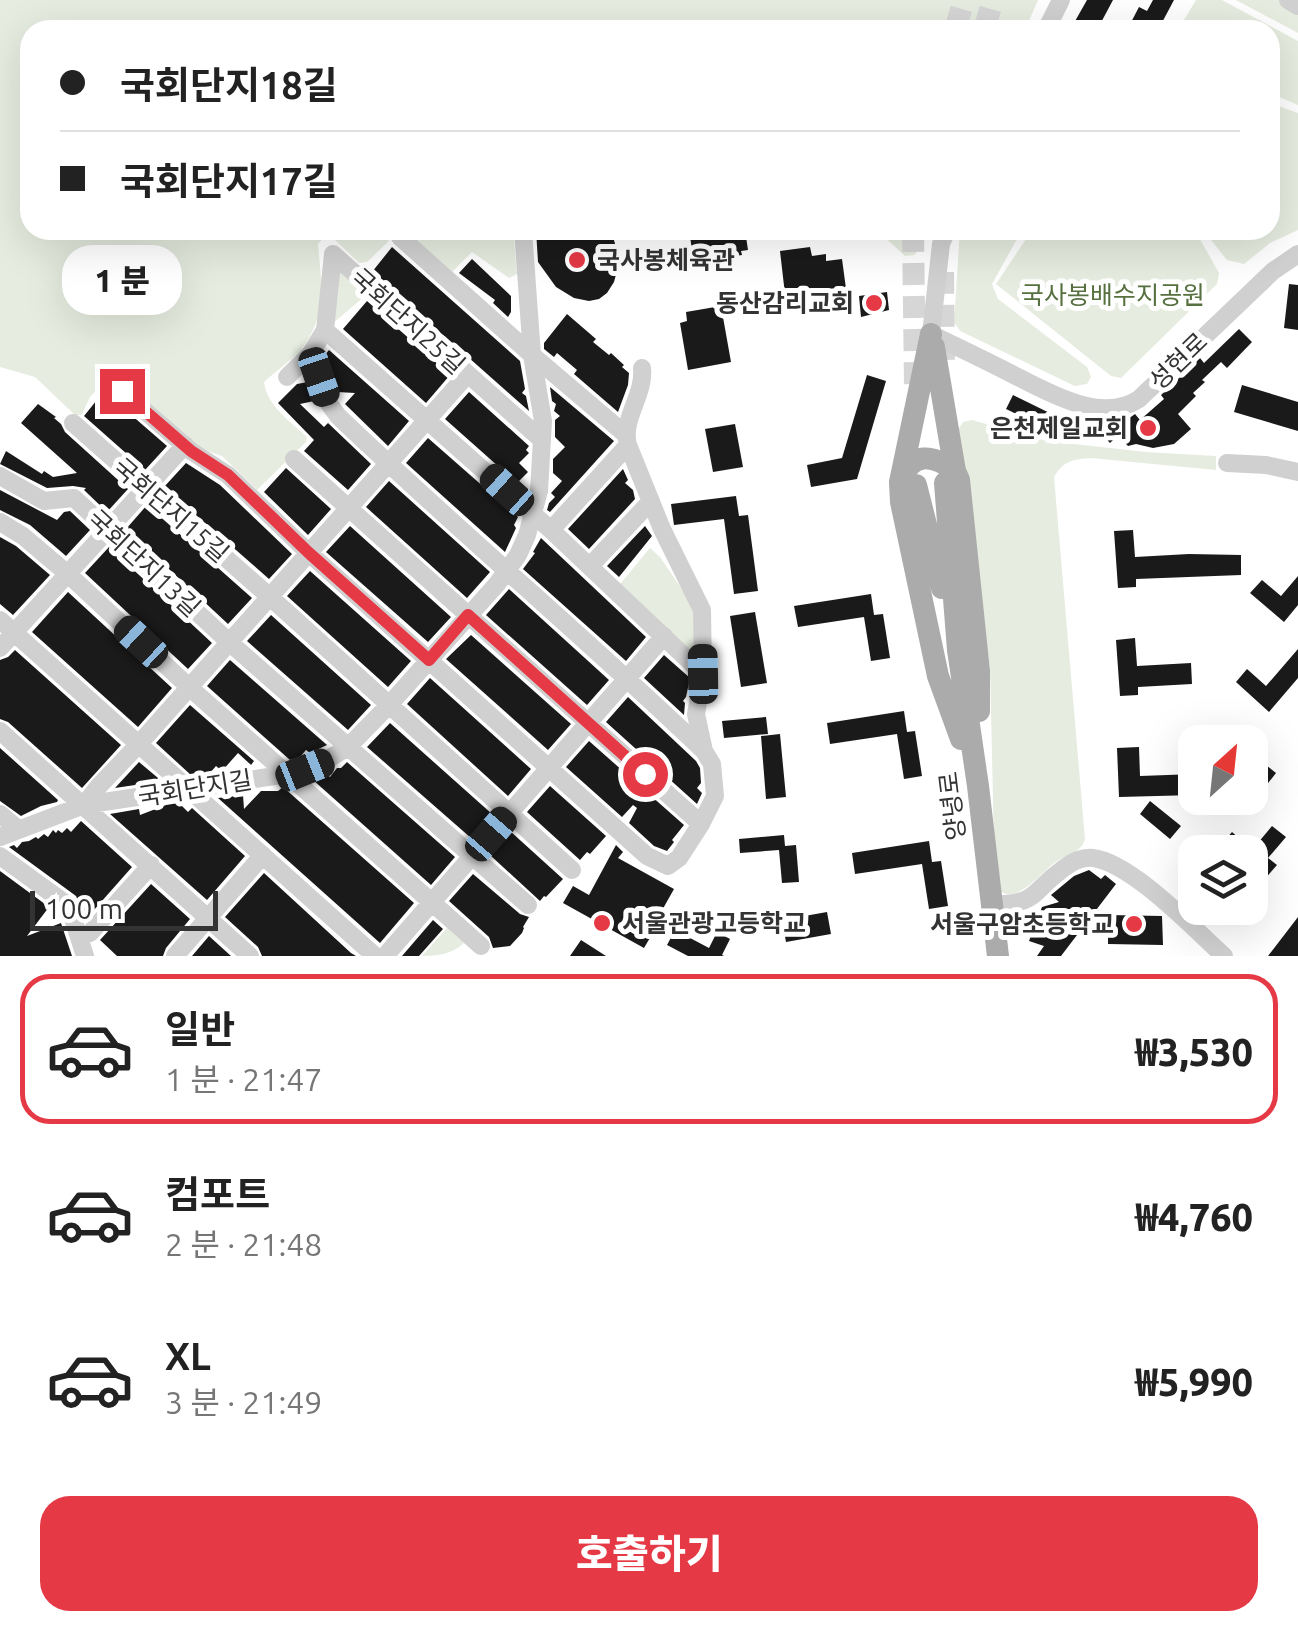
<!DOCTYPE html>
<html lang="ko">
<head>
<meta charset="utf-8">
<style>
	:root { --surface:#fff; --page:#f2f2f2; --text:#222; --muted:#767676; --line:#e0e0e0; --accent:#e63946 }
	body { margin:0; font-family:Ubuntu,"Noto Sans KR",sans-serif; background:var(--page); color:var(--text); height:100vh; display:flex; flex-direction:column; font-size:38px; white-space:nowrap }
	* { box-sizing:border-box; margin:0 }
	p { font-size:32px; color:var(--muted) }
	.icon { flex:none; width:55px; height:55px; fill:none; stroke:currentColor; stroke-width:2; stroke-linecap:round; stroke-linejoin:round }
	.map { position:relative; height:956px; overflow:hidden }
	.sheet { display:flex; flex-direction:column; background:var(--surface); flex:1 }
	.sheet>* { flex:none }
	.guide { position:absolute; left:20px; top:20px; width:1260px; height:220px; border-radius:30px; box-shadow:0 10px 40px #0002; display:grid; align-content:center; height:220px; padding:0 40px; background:var(--surface) }
	.needle { width:65px; rotate:27deg }
	.tools { position:absolute; left:1178px; top:725px; display:grid; gap:20px }
	.tools a { display:grid; place-items:center; width:90px; height:90px; border-radius:20px; background:var(--surface); box-shadow:0 10px 40px #0002; font-size:50px }
	.scale { position:absolute; left:30px; bottom:25px; width:188px; box-sizing:border-box; padding-left:10px; border:5px solid #333; border-top:0; font-size:28px; line-height:35px; white-space:nowrap; color:#333; -webkit-text-stroke:8px #fff; paint-order:stroke }
	.end { position:absolute; width:45px; height:45px; margin:-22px; border:12px solid #e63946; background:#fff; box-shadow:0 0 0 5px #fff }
	.from { border-radius:50% }
	.bubble { position:absolute; height:70px; border-radius:30px; background:var(--surface); box-shadow:0 10px 40px #0002; font-size:32px; font-weight:800; line-height:70px; text-align:center }
	.car { position:absolute; width:30px; height:60px; margin:-30px -15px; border-radius:12px; box-shadow:0 0 8px 2px #0007; background:linear-gradient(#222 24%,#8ab4d8 0 40%,#222 0 76%,#8ab4d8 0 86%,#222 0) }
	.guide b { display:flex; align-items:center; gap:35px; height:95px; font-size:38px }
	.guide b+b { border-top:2px solid var(--line) }
	.guide i { width:25px; height:25px; background:var(--text) }
	ul { padding:18px 0 0; list-style:none }
	li { display:flex; align-items:center; gap:30px; height:150px; margin:0 20px 15px; padding:0 20px; border:5px solid transparent; border-radius:30px }
	li div { flex:1 }
	li b { display:block; font-size:38px }
	li em { font-style:normal; font-weight:800 }
	li.current { border-color:var(--accent) }
	li>.icon { width:90px; height:90px; stroke-width:1.5 }
	.cta { display:flex; gap:20px; margin-top:auto; padding:20px 40px }
	.cta a { flex:1; height:115px; border-radius:30px; background:var(--accent); color:#fff; font-size:40px; font-weight:800; line-height:115px; text-align:center }
	.map>svg:first-child { display:block }
</style>
</head>
<body>
<div class="map">
<svg width="1298" height="956" viewBox="0 0 1298 956">
	<rect width="100%" height="100%" fill="#fff"/>
	<path fill="#e6ecdf" d="M0 0H1038L1025 30H30V230H393L388 242 367 262 359 263 333 238H323L318 244C321 278 327 314 305 344 295 358 277 370 264 382 267 406 290 421 307 437L306 442 257 490 222 456 207 451 175 431 125 388 114 383H103L90 397 82 414 76 416 35 377 0 367Z
		M1196 0H1222L1298 41V105L1270 93V30H1178Z
		M1236 0H1278L1298 11V33Z
		M1270 103 1298 113V230L1270 243 1244 264 1227 260 1203 230H1270Z
		M402 230H513L517 274 509 278 472 252 451 273Z
		M877 230H928L922 246 914 255 905 256Z
		M960 230H1022L992 284 998 299 1087 367 1091 377 1087 384 1075 386 960 331 954 322Z
		M1032 230H1189L1201 241 1219 273 1217 284 1121 378 1111 376 996 284Z
		M338 269 365 293V296L332 324Z
		M972 420 1047 441 1146 452 1216 456V470L1091 458C1073 459 1063 461 1054 477L1085 839C1081 854 1066 854 1054 863 1040 874 1012 910 995 886L990 667 958 430 963 422Z
		M650 548 660 557 696 610V656L620 584Z
		M447 928 464 943C452 954 438 956 422 956Z"/>
	<path fill="#1a1a1a" d="M1087 0H1113L1097 30H1070Z
		M1153 0H1174L1158 30H1127L1139 7 1147 11Z
		M536 230H611L618 254V267L614 282 607 293 599 299 589 301 574 298 556 287 538 262Z
		M689 230H745L748 250 741 251 742 255 694 263Z
		M392 247 520 361 525 389 522 393 526 396 529 411 372 272Z
		M810 247 812 256 826 254V261L842 259 847 296 786 303 780 251Z
		M472 259 511 296V312L508 317 493 303 495 300 459 273Z
		M1289 284 1298 285V330L1284 328Z
		M887 292 889 310 861 317 859 296Z
		M367 301 450 375 426 403 343 329Z
		M721 306 731 362 688 370 680 323 687 321 686 312Z
		M567 314 596 339 593 342 609 355 611 353 624 365 622 367 629 373 628 385 618 412 574 374 577 370 557 353 554 357 544 349V343Z
		M1239 329 1252 342 1227 368 1221 362 1202 380 1205 382 1193 393 1196 396 1178 414 1191 429 1174 444 1153 448 1136 444 1128 446 1118 435 1110 443 1100 432 1114 421 1118 426 1135 414 1140 420 1164 399 1161 395 1200 358 1204 363Z
		M329 350 409 421 388 446 345 404 355 393 337 392 325 355Z
		M867 375 886 381 857 479 811 487 807 465 842 458Z
		M308 382 314 401 300 404 324 427 328 423 371 464 348 490 304 451 314 440 278 403 297 384Z
		M109 385 114 400 167 446 145 470 84 416Z
		M1242 385 1298 402V431L1234 412Z
		M550 387 614 441 550 512 547 510 549 503 555 497 551 493 562 481 553 473V459L565 447 555 437V420L560 416 554 411 556 404 552 401Z
		M469 392 529 446 526 450 529 453 519 463 528 472 517 483 445 419Z
		M1013 395 1066 421 1060 435 1006 409Z
		M38 404 56 417 54 418 61 424 65 432 128 489 107 512 84 490 86 488 73 486 47 488 0 464 6 451 42 474 44 471 53 477 77 473 21 423Z
		M735 424 743 467 713 472 705 429Z
		M428 438 518 517 514 525 516 528 505 552 406 463Z
		M186 463 220 485 292 554 269 579 164 487Z
		M286 468 331 509 308 535 264 492Z
		M623 469 628 480 625 483 633 490 635 499 589 549 568 529Z
		M389 481 490 572 467 598 366 507Z
		M0 490 57 520 64 512 70 511 90 530 66 556 30 525 0 510Z
		M736 496 739 516 748 515 758 591 734 594 724 519 674 525 671 504Z
		M147 505 252 598 228 624 126 529Z
		M350 526 451 617 428 642 326 552Z
		M645 526 652 536 619 577 607 566Z
		M1133 530 1135 557 1189 554 1241 555V575L1136 579V587L1118 588 1114 531Z
		M0 537 16 546 50 575 13 615 0 604Z
		M541 538 646 637 626 661 523 569 535 553 533 552Z
		M109 547 212 643 188 669 85 573Z
		M310 571 411 661 388 687 287 596Z
		M1298 576V605L1284 622 1250 593 1262 580 1281 596Z
		M509 589 609 680 587 705 486 615Z
		M68 592 172 688 138 727 32 632Z
		M871 594 874 615 883 614 890 658 871 661 864 617 798 627 794 606Z
		M755 612 767 683 741 687 730 616Z
		M271 615 371 705 348 730 247 641Z
		M471 635 571 724 548 750 446 659Z
		M1135 638 1137 666 1191 663 1192 684 1138 687V695L1120 696 1116 640Z
		M1298 649V678L1269 712 1236 682 1247 669 1266 686Z
		M15 650 121 745 82 788 8 722 0 719V660L8 657Z
		M664 655 690 678 686 697 683 701 685 703 684 715 644 678Z
		M230 660 327 745 310 753 306 750 300 757 290 760 207 686Z
		M430 678 531 769 508 796 407 704Z
		M628 697 696 761 700 768 701 783 697 788 702 793 697 804 606 722Z
		M190 705 254 761 251 765 238 753 222 771 216 766 210 773 192 776 156 743Z
		M904 711 907 732 915 731 922 776 904 779 897 734 830 744 827 723Z
		M766 717 768 734 724 738 722 721Z
		M390 723 492 814 471 838 367 747Z
		M780 734 786 797 766 799 761 736Z
		M589 741 684 825 672 840 674 842 667 851 654 846 629 823 637 808 633 805 622 817 566 767Z
		M1139 747 1140 776 1195 774V795L1119 797 1117 748Z
		M0 748 58 800 57 802 41 806 21 816 0 801Z
		M139 762 158 778 155 782 115 788Z
		M347 762 455 857 431 885 313 780 319 776 322 778 326 774 330 777 337 768H341Z
		M1262 762 1276 773 1247 810 1232 798H1250V777Z
		M550 786 606 836 590 854 587 852 580 860 527 812Z
		M283 787 414 903 380 943 218 798 243 795 244 809 261 791H278Z
		M1150 801 1181 826 1170 839 1140 814Z
		M179 803 188 812 192 808 245 856 207 900 110 814 139 809 140 815 166 805Z
		M81 821 132 867 86 919 76 896 9 847 14 845 17 848 22 842 29 841 36 837 38 839 44 834 48 837 53 830 56 833 58 830 62 833 67 828 71 832Z
		M1272 826 1286 837 1268 858 1277 865 1263 881 1256 875 1250 882V852H1229L1221 845 1232 832 1252 850Z
		M510 831 563 879 546 897 544 896 540 901 490 855Z
		M784 835 785 846 796 845 799 882 782 883 779 850 740 853 739 839Z
		M929 841 932 862 941 861 948 906 929 909 922 864 855 874 852 853Z
		M616 845 623 852 618 858 674 889 651 930 654 931 644 948 563 903 573 886 589 895Z
		M1089 870 1101 879 1105 875 1116 884 1061 956H1037L1044 946 1029 941 1042 907 1059 902 1051 895 1074 876Z
		M0 871 49 907 27 936 61 923 72 956H0Z
		M264 873 351 953 356 956H262L258 947 225 917Z
		M473 874 520 914 529 917 523 927 524 928 522 933 510 946 493 948 489 937 449 901Z
		M151 884 190 919 166 948 163 956H117L100 940Z
		M827 912 831 934 786 942 782 920Z
		M1108 915 1162 916 1163 945 1108 944Z
		M1298 917V956H1268Z
		M433 920 443 929 419 956H402Z
		M675 930 709 948 717 932 730 939 722 955 724 956H688L667 945Z
		M209 936 231 956H192Z
		M581 940 606 956H570Z"/>
	<g fill="none" stroke-linecap="round" stroke-linejoin="round">
		<path stroke="#d6d6d6" stroke-width="22" stroke-dasharray="22 11" stroke-linecap="butt" d="M955 30 964 0
			M984 30 993 0
			M913 230 915 386
			M943 272 944 360"/>
		<path stroke="#d0d0d0" stroke-width="18" d="M1288 0 1298 6
			M1046 30 1061 0
			M947 230 941 244 931 334C957 347 983 359 1008 372 1044 390 1100 425 1139 399L1273 271 1298 254
			M400 237 532 355 625 434
			M333 254 542 440
			M325 330 551 530 703 674
			M311 353 327 401 338 416C457 530 584 636 704 751
			M287 377 311 353 325 330 333 254
			M122 391 191 451 228 475 309 553 647 856 668 866 679 858 701 824 715 796 712 764 704 751 696 714 703 674 702 610 662 529 628 445
			M73 423 270 597 572 870
			M294 459 701 824
			M1227 463 1266 465 1298 472
			M0 476 44 501 74 498 229 642 528 905
			M0 522 23 536 69 575 189 687 481 946
			M551 530 628 445C621 419 645 395 642 368
			M590 566 651 501
			M0 620 375 956
			M0 648 185 445
			M0 731 250 956
			M84 805 98 787 138 745 467 375
			M0 814 19 830
			M0 837 84 805 288 774 325 761 348 747 389 705 497 584 518 555 527 535 539 491 543 421 532 355 523 230
			M0 856 69 906 85 956
			M990 905C1041 903 1028 894 1064 868 1072 862 1082 857 1093 858 1132 863 1194 929 1224 956
			M80 937 90 933 151 865
			M175 956 263 855
			M385 956 664 636"/>
		<path stroke="#ababab" stroke-width="22" d="M931 334 900 482 901 502 938 676 961 739
			M934 347 955 471 959 480 979 671V711
			M900 482C912 451 932 454 955 471
			M945 483 958 650 978 786 998 956
			M916 485 942 588"/>
	</g>
	<g fill="none" stroke-linecap="round" stroke-linejoin="round">
		<path stroke="#e63946" stroke-width="12" d="M122 391 191 451 228 475 309 553 429 660 468 615 645 774"/>
	</g>
	<g fill="#e63946" stroke="#fff" stroke-width="4">
		<circle cx="577" cy="260" r="10"/>
		<circle cx="874" cy="303" r="10"/>
		<circle cx="1148" cy="428" r="10"/>
		<circle cx="602" cy="923" r="10"/>
		<circle cx="1134" cy="924" r="10"/>
	</g>
	<g text-anchor="middle" stroke-width="10" stroke-linejoin="round" paint-order="stroke">
		<g font-size="25" font-weight="bold" fill="#333" stroke="#fff" text-anchor="end">
			<text x="597" y="269" text-anchor="start">국사봉체육관</text>
			<text x="854" y="312">동산감리교회</text>
			<text x="1128" y="437">은천제일교회</text>
			<text x="622" y="932" text-anchor="start">서울관광고등학교</text>
			<text x="1114" y="933">서울구암초등학교</text>
		</g>
		<g font-size="25" fill="#56703f" stroke="#fff">
			<text x="1113" y="304">국사봉배수지공원</text>
		</g>
		<g font-size="25" fill="#333" stroke="#fff">
			<text transform="translate(408 321) rotate(42)" y="9">국회단지25길</text>
			<text transform="translate(1178 361) rotate(-44)" y="9">성현로</text>
			<text transform="translate(171 510) rotate(41)" y="9">국회단지15길</text>
			<text transform="translate(144 563) rotate(43)" y="9">국회단지13길</text>
			<text transform="translate(195 788) rotate(-9)" y="9">국회단지길</text>
			<text transform="translate(952 806) rotate(-97)" y="9">양녕로</text>
		</g>
	</g>
</svg>
<div class="tools">
<a><svg class="needle" viewBox="-14 -14 28 28"><path d="M0-13l5 13h-10z" fill="#e53935"/><path d="M0 13l5-13h-10z" fill="#767676"/></svg></a>
<a><svg class="icon" aria-label="layers" viewBox="0 0 24 24"><path d="M12 4l9 5-9 5-9-5zM3 14l9 5 9-5"/></svg></a>
</div>
<div class="scale">100 m</div>
<i class="end from" style="left:645px;top:774px"></i>
<i class="end" style="left:122px;top:391px"></i>
<div class="bubble" style="left:62px;top:245px;width:120px">1 분</div>
<i class="car" style="left:319px;top:377px;rotate:161deg"></i>
<i class="car" style="left:507px;top:490px;rotate:312deg"></i>
<i class="car" style="left:141px;top:642px;rotate:313deg"></i>
<i class="car" style="left:703px;top:674px;rotate:359deg"></i>
<i class="car" style="left:305px;top:770px;rotate:68deg"></i>
<i class="car" style="left:491px;top:834px;rotate:41deg"></i>
<div class="guide">
<b><i class="from"></i>국회단지18길</b>
<b><i></i>국회단지17길</b>
</div>
</div>
<section class="sheet">
<ul>
<li class="current"><svg class="icon" aria-label="car" viewBox="0 0 24 24"><path d="M5 17H2v-5l4-1 3-4h7l3 4 3 1v5h-3M9 17h6M6 11h13"/><circle cx="7" cy="17" r="2"/><circle cx="17" cy="17" r="2"/></svg><div><b>일반</b><p>1 분 · 21:47</p></div><em>₩3,530</em></li>
<li><svg class="icon" aria-label="car" viewBox="0 0 24 24"><path d="M5 17H2v-5l4-1 3-4h7l3 4 3 1v5h-3M9 17h6M6 11h13"/><circle cx="7" cy="17" r="2"/><circle cx="17" cy="17" r="2"/></svg><div><b>컴포트</b><p>2 분 · 21:48</p></div><em>₩4,760</em></li>
<li><svg class="icon" aria-label="car" viewBox="0 0 24 24"><path d="M5 17H2v-5l4-1 3-4h7l3 4 3 1v5h-3M9 17h6M6 11h13"/><circle cx="7" cy="17" r="2"/><circle cx="17" cy="17" r="2"/></svg><div><b>XL</b><p>3 분 · 21:49</p></div><em>₩5,990</em></li>
</ul>
<div class="cta"><a>호출하기</a></div>
</section>
</body>
</html>
